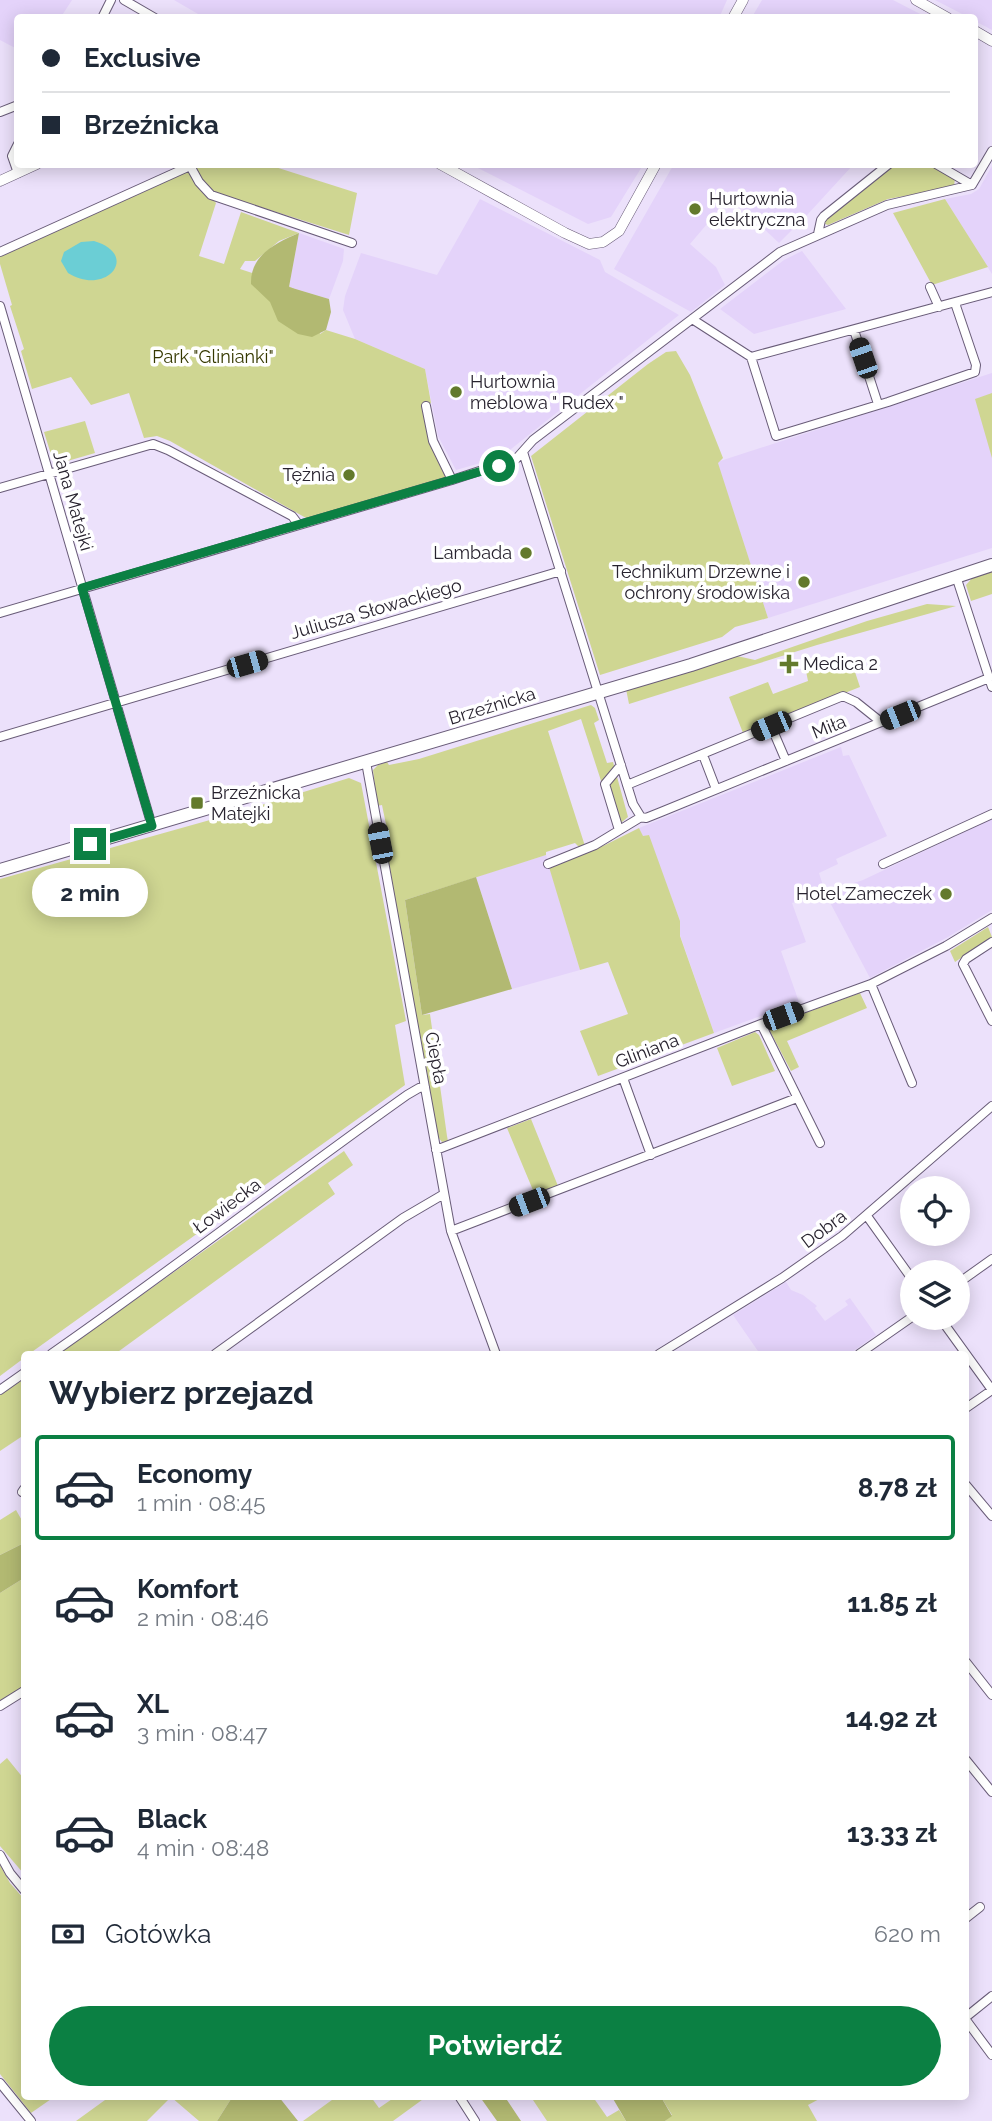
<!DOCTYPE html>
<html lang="pl">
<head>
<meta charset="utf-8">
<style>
	:root { --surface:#fff; --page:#f6f6f7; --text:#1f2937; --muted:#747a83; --line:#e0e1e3; --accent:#0b8043 }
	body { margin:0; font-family:Raleway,sans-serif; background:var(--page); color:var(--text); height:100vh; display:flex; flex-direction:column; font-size:26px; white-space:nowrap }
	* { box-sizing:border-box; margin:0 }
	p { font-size:23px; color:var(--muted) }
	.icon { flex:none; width:38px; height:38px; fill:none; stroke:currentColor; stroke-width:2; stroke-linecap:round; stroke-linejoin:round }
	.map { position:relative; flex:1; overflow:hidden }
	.side { position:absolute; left:21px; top:1351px; width:948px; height:749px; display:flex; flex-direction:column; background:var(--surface); border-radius:7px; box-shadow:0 4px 18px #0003 }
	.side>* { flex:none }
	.top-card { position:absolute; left:14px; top:14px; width:964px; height:154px; border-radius:7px; box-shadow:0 4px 18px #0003; display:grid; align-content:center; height:154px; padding:0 28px; background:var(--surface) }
	.tools { position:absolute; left:900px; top:1176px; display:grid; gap:14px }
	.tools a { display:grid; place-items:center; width:70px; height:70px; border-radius:50%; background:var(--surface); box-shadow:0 4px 18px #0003; font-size:35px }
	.end { position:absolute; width:32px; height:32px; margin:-16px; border:9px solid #0b8043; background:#fff; box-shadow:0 0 0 4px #fff }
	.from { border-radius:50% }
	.bubble { position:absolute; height:49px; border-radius:24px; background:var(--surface); box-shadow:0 4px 18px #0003; font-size:23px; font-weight:700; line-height:49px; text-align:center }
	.car { position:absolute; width:21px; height:42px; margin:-21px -10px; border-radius:9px; box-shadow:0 0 5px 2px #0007; background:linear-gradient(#222 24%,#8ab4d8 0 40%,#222 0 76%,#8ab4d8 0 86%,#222 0) }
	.top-card b { display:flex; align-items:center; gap:24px; height:66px; font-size:26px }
	.top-card b+b { border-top:2px solid var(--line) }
	.top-card i { width:18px; height:18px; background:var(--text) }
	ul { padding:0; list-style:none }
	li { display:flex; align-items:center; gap:21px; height:105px; margin:0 14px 10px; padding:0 14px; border:4px solid transparent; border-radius:7px }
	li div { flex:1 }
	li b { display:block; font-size:26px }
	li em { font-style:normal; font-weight:700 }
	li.current { border-color:var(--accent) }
	li>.icon { width:63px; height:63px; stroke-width:1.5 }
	h2 { padding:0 28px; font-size:32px; line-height:84px }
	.pay { display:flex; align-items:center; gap:18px; height:77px; padding:0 28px; font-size:26px }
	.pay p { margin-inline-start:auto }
	.action { display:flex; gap:14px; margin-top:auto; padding:14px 28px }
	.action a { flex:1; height:80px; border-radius:42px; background:var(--accent); color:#fff; font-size:28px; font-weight:700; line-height:80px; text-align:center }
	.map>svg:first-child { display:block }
</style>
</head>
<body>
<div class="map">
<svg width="992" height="2121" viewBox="0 0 992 2121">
	<rect width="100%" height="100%" fill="#ece1fb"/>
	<path fill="#e4d3fa" d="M0 0H72L61 17 18 18 17 49 0 40Z
		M174 0H727L719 18H205Z
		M762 0H893L926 17H752Z
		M935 0H992V30L975 21V18L968 17Z
		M674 164H853V165L808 214 779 243 730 197 690 244 716 267 725 285 691 312 614 269Z
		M472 165H643L611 217 588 224Z
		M992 166V274L945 199 971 194 979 189Z
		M480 199 600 260 605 272 679 315 501 457 456 470 438 436 425 369 355 339 343 310 345 296 361 253 437 275Z
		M299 233 344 249 343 261 329 299 289 287Z
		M802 251 846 309 754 334 720 309 784 260Z
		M992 373V548L768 618 717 462Z
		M841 747 843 756 849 755 887 836 836 859 838 864 819 873 825 892 863 880 992 819V910L948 937 870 978 825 893 792 903 806 942 781 951 799 1002 714 1033 680 935V921L648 835 643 837 639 828Z
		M546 855 580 970 512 989 476 877Z
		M786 1282 791 1290 803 1295 817 1306 815 1308 825 1321 848 1305 845 1301 850 1298 876 1335 849 1354H760L733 1315Z"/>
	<path fill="#cfd692" d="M193 165H269L357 193 349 235 213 192 201 180Z
		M892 165H930L955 178 954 187 888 199 828 225 825 224 826 218Z
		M188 169 216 203 199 256 224 264 241 212 299 233 279 241 255 261H245L240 269 282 283 313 298 320 334 326 330 355 339 425 369 431 403 422 407 437 455 449 478 306 518 170 441 157 436 144 438 129 393 91 405 71 377 32 389 21 351 24 349 10 306 12 305 0 264V254H4Z
		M945 199 988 267 932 285 893 213Z
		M676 351 690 375 723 458 718 463 768 618 735 627 722 637 600 675 531 456 648 364 666 352Z
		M992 393V458L975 399Z
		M85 421 95 453 57 464 53 461 44 432Z
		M992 570V594L971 601 966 585 974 576Z
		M927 604 956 606 817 645 629 704 626 689 737 656 755 660 867 621Z
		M850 657 860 687 743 733 729 697 768 682 773 694 808 681 806 671Z
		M591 705 595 708 599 720 594 723 607 763 613 762 628 817 616 827 581 719 548 731 585 846 579 847 575 843 546 852V855L405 900 422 1015 430 1014 447 1136 448 1141 442 1142 437 1136 383 835 388 834 382 805 377 806 373 770 378 765 387 762 389 765 419 759Z
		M349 778 361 783 406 1021 395 1025 405 1085 29 1354H24V1358L0 1376V879L242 811Z
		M639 828 643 836 649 835 680 921V936L714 1033 598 1076 580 1031 628 1014 608 962 580 970 549 867 605 845Z
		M988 927 992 937 955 962 950 951Z
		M860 993 867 1008 787 1041 799 1067 791 1071 770 1031 769 1026Z
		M755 1032 759 1035 775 1071 732 1086 717 1048Z
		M531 1119 558 1186 535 1195 507 1128Z
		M344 1151 353 1165 328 1183 335 1194 115 1354H59Z
		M24 1379V1435L0 1451V1395Z
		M16 1510 24 1524V1543L0 1555V1520Z
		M24 1578V1690L0 1702V1593Z
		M7 1758 24 1779V1874L0 1846V1764Z
		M0 1865 10 1883 24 1899V2096L54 2097 31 2113 0 2074Z
		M103 2097H235L231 2099 217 2121H199L171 2097 147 2121H76L105 2100Z
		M336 2097H371L379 2108 395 2097H426L393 2121H303Z
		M531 2097H593L607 2117 619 2110 626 2121H547Z
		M661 2097H823L808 2105 817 2121H665L672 2115Z"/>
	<path fill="#b2b972" d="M299 233 289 287 329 299 331 312 326 330 312 337 298 334 278 321 270 302 251 284C250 255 276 243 299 233Z
		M476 877 512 989 422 1015 405 900Z
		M24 1543V1578L0 1593V1555Z
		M235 2096 279 2097 298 2121H217L231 2099Z
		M480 2097H505L521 2121H497Z
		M612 2097H661L672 2116 665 2121H626Z"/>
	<path fill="#6bced5" d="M94 241C141 255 106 297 68 273L61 261 64 252 81 242Z"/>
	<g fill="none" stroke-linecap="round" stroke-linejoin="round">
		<defs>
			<path id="minor" d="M124 0 155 18
				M102 18 111 0
				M0 112 18 105
				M18 144 12 156 18 173
				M189 164 199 182 211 195 352 243
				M936 164 972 185
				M818 234 821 220 824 216 889 164
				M0 252 190 166
				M930 287 939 307
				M0 306 152 826
				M692 319 751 357 776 436 888 402 975 372 976 365 955 303
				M854 330 878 404
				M751 357 992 292
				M426 406 433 441 452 480
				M523 452 633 804 641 817
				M0 488 153 444 168 450 292 516 299 525
				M956 576 992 687
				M0 613 452 480 516 459 533 440 780 252 887 205 972 185 992 151
				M771 726 786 761
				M0 737 561 571
				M703 755 716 789
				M366 762 451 1231 496 1354
				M627 785 843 696 856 702 881 722
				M619 830 605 784 621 765
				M548 864 595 845 641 817 646 818 661 812 989 678
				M883 864 992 814
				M871 984 912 1083
				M992 1021 963 964 966 959 992 942
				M761 1024 820 1143
				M623 1078 651 1155
				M436 1150 761 1024 871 984 946 946 992 918
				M867 1216 912 1279
				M451 1231 797 1098
				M957 1284 992 1259
				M940 1318 992 1390
				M51 1354C172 1270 287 1180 407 1095L419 1088 425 1087
				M215 1354 403 1218 444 1194
				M659 1354 782 1278 842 1236 992 1106
				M859 1354 912 1317
				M0 1390 24 1373
				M966 1408 992 1390
				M966 1485 992 1516
				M22 1492 24 1489
				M966 1662 992 1695
				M0 1706 24 1691
				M966 1760 992 1792
				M0 1855 10 1873 24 1890
				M966 1918 980 1907
				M966 2017 992 1996
				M966 2020 992 2055
				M0 2083 31 2121
				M459 2096 475 2121"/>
			<path id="tertiary" d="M916 0 948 18
				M733 18 743 0
				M975 31 992 41
				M440 164 565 233 589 244 603 242 619 231 656 164
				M0 181 37 164"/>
			<path id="primary" d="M0 870 691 665 992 565"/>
		</defs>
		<use href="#minor" stroke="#695c78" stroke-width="10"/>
		<use href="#tertiary" stroke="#695c78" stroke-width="11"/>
		<use href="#primary" stroke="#695c78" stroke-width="14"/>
		<use href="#minor" stroke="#fff" stroke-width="8"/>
		<use href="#tertiary" stroke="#fff" stroke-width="10"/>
		<use href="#primary" stroke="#fff" stroke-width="12"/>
	</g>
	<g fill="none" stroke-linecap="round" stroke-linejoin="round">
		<path stroke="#0b8043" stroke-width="9" d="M90 844 152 826 82 588 499 466"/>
	</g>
	<g fill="#637a2c" stroke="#fff" stroke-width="2.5">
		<circle cx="695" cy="209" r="7"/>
		<circle cx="456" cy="392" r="7"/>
		<circle cx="349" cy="475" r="7"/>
		<circle cx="526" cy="553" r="7"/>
		<circle cx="804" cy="582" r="7"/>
		<path d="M785.5 653.5h7v7h7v7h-7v7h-7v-7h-7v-7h7z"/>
		<rect x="190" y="796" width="14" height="14" rx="3.5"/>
		<circle cx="946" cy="894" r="7"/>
	</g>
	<g text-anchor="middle" stroke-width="7" stroke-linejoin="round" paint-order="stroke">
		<g font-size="18" fill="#28232f" stroke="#fff" text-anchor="start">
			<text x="709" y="205">Hurtownia<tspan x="709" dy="21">elektryczna</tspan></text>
			<text x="470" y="388">Hurtownia<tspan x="470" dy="21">meblowa " Rudex "</tspan></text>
			<text x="335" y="481" text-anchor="end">Tężnia</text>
			<text x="512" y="559" text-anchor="end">Lambada</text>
			<text x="790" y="578" text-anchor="end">Technikum Drzewne i<tspan x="790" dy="21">ochrony środowiska</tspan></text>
			<text x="803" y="670">Medica 2</text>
			<text x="211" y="799">Brzeźnicka<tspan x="211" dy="21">Matejki</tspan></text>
			<text x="932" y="900" text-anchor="end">Hotel Zameczek</text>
		</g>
		<g font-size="18" fill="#353800" stroke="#fff">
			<text x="213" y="363">Park "Glinianki"</text>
		</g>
		<g font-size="18" fill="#28232f" stroke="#fff">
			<text transform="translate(73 501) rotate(74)" y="6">Jana Matejki</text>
			<text transform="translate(376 609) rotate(-16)" y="6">Juliusza Słowackiego</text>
			<text transform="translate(492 706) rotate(-17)" y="6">Brzeźnicka</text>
			<text transform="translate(829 727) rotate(-22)" y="6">Miła</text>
			<text transform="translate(647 1051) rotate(-21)" y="6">Gliniana</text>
			<text transform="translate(436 1058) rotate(79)" y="6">Ciepła</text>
			<text transform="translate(227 1206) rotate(-37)" y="6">Łowiecka</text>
			<text transform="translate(824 1229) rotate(-37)" y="6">Dobra</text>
		</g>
	</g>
</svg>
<div class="tools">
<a><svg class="icon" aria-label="locate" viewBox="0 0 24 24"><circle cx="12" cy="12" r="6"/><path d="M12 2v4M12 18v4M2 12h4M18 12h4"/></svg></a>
<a><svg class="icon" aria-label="layers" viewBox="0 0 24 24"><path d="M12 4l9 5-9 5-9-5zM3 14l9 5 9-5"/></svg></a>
</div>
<i class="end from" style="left:499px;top:466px"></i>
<i class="end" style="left:90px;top:844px"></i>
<div class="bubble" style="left:32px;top:868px;width:116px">2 min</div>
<i class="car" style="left:863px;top:358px;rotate:341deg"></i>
<i class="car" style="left:247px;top:664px;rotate:74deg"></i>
<i class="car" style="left:900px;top:715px;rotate:248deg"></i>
<i class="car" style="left:771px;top:726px;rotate:247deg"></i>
<i class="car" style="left:380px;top:843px;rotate:349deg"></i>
<i class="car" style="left:783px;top:1016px;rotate:70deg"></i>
<i class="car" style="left:529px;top:1202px;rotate:249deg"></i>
<div class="top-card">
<b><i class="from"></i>Exclusive</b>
<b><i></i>Brzeźnicka</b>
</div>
<section class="side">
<h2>Wybierz przejazd</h2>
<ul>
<li class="current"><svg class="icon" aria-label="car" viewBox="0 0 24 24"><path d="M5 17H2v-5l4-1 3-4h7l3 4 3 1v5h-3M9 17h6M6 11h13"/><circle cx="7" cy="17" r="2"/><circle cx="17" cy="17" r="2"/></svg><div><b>Economy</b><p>1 min · 08:45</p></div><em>8.78 zł</em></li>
<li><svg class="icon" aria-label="car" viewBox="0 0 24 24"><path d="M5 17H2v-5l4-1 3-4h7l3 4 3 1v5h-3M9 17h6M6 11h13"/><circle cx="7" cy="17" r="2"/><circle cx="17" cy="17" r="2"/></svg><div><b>Komfort</b><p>2 min · 08:46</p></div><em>11.85 zł</em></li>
<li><svg class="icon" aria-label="car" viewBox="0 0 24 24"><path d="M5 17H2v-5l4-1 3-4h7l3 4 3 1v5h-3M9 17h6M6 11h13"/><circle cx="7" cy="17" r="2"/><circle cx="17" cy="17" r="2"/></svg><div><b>XL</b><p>3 min · 08:47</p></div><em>14.92 zł</em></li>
<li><svg class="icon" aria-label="car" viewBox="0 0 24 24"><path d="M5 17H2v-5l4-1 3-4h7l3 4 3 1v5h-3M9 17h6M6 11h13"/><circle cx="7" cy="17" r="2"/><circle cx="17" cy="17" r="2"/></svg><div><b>Black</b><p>4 min · 08:48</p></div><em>13.33 zł</em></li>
</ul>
<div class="pay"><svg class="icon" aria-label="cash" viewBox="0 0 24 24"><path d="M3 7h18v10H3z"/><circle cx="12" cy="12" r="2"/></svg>Gotówka<p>620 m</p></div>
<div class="action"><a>Potwierdź</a></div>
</section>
</div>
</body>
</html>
